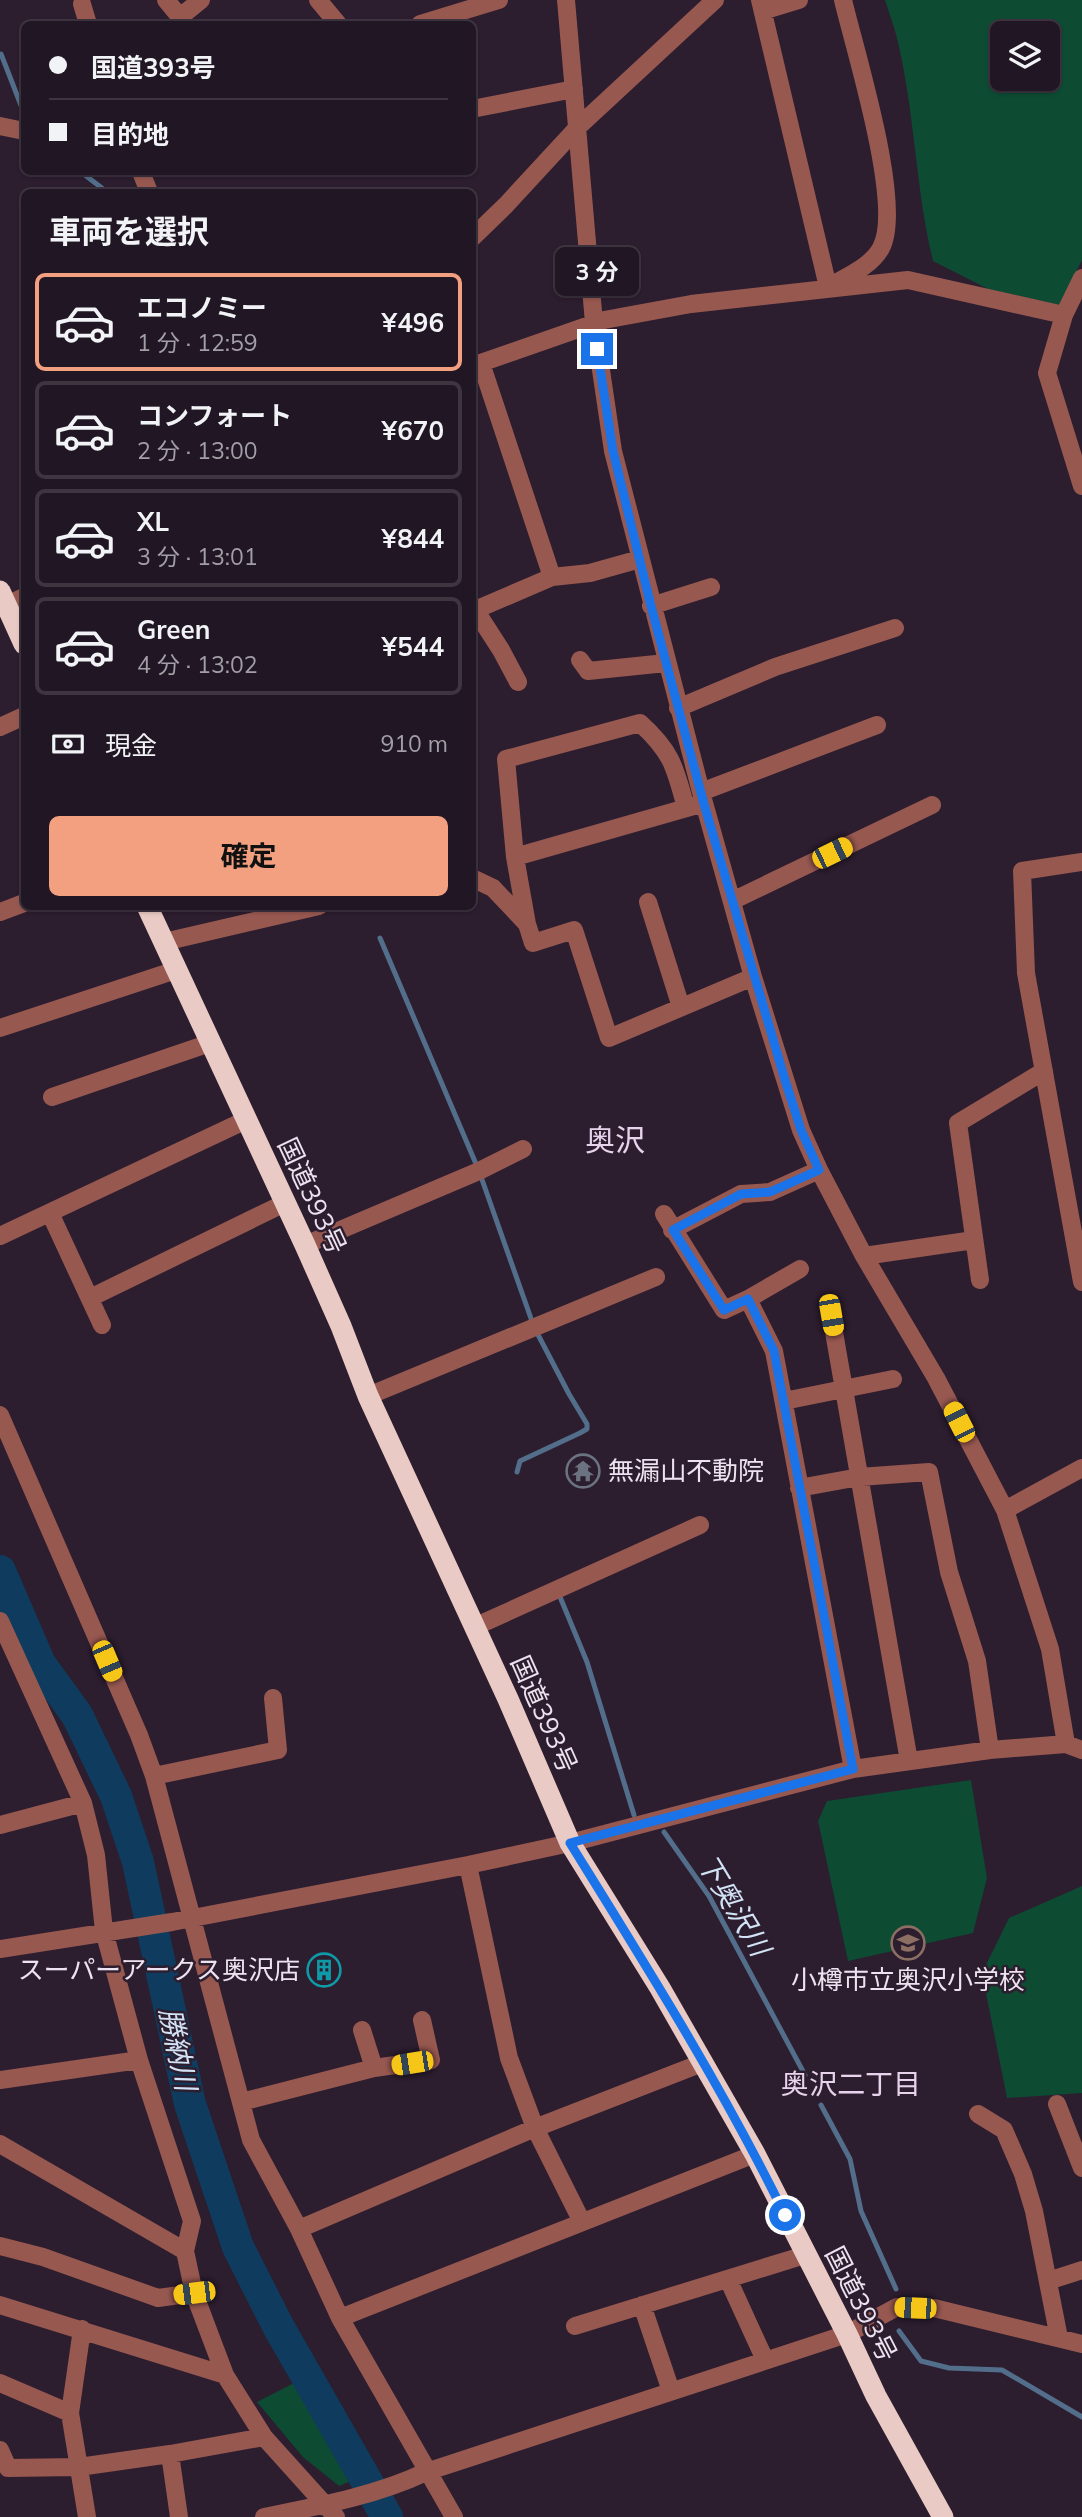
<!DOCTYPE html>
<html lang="ja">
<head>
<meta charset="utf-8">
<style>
	:root { --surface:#211623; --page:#2d2330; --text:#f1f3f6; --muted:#a29fa6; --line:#3e3541; --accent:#f3a081 }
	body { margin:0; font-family:Mulish,"Noto Sans JP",sans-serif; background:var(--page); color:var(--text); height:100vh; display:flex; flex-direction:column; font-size:26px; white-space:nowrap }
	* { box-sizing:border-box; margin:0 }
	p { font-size:23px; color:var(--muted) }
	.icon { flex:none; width:38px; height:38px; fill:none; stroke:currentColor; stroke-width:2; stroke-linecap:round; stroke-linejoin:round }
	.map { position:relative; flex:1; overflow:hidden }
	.sheet { position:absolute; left:21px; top:189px; width:455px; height:721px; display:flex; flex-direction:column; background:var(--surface); border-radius:10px; box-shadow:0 2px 5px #0004,0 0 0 2px var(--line) }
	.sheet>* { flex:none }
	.hud { position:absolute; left:21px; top:21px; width:455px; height:154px; border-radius:10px; box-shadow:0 2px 5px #0004,0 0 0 2px var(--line); display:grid; align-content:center; height:154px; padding:0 28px; background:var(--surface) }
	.buttons { position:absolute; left:990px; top:21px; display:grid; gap:14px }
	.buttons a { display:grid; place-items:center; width:70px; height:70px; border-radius:10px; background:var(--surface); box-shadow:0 2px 5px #0004,0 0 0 2px var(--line); font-size:35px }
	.end { position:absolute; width:32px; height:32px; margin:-16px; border:9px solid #1a73e8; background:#fff; box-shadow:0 0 0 4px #fff }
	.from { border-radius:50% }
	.bubble { position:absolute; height:49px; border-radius:10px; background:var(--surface); box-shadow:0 2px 5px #0004,0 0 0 2px var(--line); font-size:23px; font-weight:700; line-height:49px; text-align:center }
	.car { position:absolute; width:21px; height:42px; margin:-21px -10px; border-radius:9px; box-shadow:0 0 5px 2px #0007; background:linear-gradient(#f5c518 24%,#345 0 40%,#f5c518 0 76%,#345 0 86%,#f5c518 0) }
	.hud b { display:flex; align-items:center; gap:24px; height:66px; font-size:26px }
	.hud b+b { border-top:2px solid var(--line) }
	.hud i { width:18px; height:18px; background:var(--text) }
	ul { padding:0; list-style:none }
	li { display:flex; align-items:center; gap:21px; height:98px; margin:0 14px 10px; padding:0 14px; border:4px solid var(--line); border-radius:10px }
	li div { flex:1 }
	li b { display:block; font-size:26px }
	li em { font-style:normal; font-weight:700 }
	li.current { border-color:var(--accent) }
	li>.icon { width:63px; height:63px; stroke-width:1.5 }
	h2 { padding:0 28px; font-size:32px; line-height:84px }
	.pay { display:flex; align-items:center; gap:18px; height:77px; padding:0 28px; font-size:26px }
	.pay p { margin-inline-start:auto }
	.cta { display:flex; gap:14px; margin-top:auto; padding:14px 28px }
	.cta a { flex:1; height:80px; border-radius:10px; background:var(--accent); color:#111; font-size:28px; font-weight:700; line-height:80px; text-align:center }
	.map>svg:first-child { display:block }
</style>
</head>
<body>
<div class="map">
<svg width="1082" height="2517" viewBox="0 0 1082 2517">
	<rect width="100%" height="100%" fill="#2c1d2f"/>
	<path fill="#0d4b33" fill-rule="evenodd" d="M885 0H1082V260L1059 305 988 289 933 261C916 191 915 118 899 47 896 31 890 16 885 0ZM1003 33H1048V79H1003Z
		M971 1780 987 1878 973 1933 848 1961 818 1821 827 1801Z
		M1082 1886V2093L1007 2098 982 1973 1009 1918Z
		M294 2383 351 2481 339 2486 303 2457 257 2402Z"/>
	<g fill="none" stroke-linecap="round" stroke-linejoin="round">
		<path stroke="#526e8a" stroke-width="5" d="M1 54 24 113
			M81 172 107 192
			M380 938 479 1171 534 1327 569 1394 587 1424V1429L580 1433 520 1461 517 1472
			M558 1592 587 1662 634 1815
			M664 1832 709 1896 805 2075
			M821 2105 850 2159 861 2211 896 2289
			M899 2331 921 2361 949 2368 1002 2370 1082 2417"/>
		<path stroke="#0f3c5e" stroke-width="32" d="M0 1571 40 1664 77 1715 116 1796 138 1862 190 2104 238 2247 278 2326 387 2517"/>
		<path stroke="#975850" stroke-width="18" d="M166 0 180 17 201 0
			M318 0 338 24
			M566 0 594 323 613 451 701 792 753 977 801 1130 819 1170 864 1256 936 1378 1005 1510 1050 1649 1066 1744
			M760 0 828 287
			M82 4 88 24
			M763 11 799 0
			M420 24 499 0
			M472 109 574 89
			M0 126 24 131
			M141 172 149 192
			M472 238 506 205 578 127 715 0
			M1082 278 1064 315 1047 373 1082 486
			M834 284C850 275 872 265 881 248 904 206 855 51 843 0
			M481 363 552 577 590 573 640 559
			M472 366 604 320 691 304 908 280 1064 315
			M7 605 24 597
			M472 605 501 650 518 682
			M651 606 711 587
			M475 610 552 577
			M580 660 588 671 666 663
			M678 708 775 667 895 628
			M0 727 24 716
			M701 792 877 725
			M515 857 697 805
			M1082 862 1022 871 1026 973 1082 1282
			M472 878 493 888 527 924 515 857 506 759 640 723C672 752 675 767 686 808
			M732 901 932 805
			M648 902 681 1007
			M0 912 24 903
			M527 924 533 943 574 930 609 1038 753 977
			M164 942 319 906
			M0 1028 176 970
			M52 1097 210 1043
			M50 1213 102 1325
			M664 1214 724 1310 748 1299 774 1351 853 1769
			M672 1230 741 1194 770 1192 819 1170
			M0 1236 246 1120
			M305 1245 479 1171 523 1149
			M864 1256 974 1240
			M980 1280 958 1123 1044 1071
			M90 1298 285 1203
			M748 1299 800 1269
			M831 1315 909 1761
			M368 1396 656 1277
			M784 1401 893 1379
			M0 1415 139 1735 154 1776 251 2140 299 2229 340 2318 454 2517
			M799 1488 859 1477 929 1472 949 1572 977 1661 990 1750
			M1005 1510 1082 1468
			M0 1621 83 1803 96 1855 104 1931 139 2060 192 2221 185 2251 194 2293 225 2375 264 2437 336 2517
			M474 1627 700 1525
			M154 1776 278 1750 273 1698
			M0 1825 83 1803
			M468 1865 509 2058 535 2128 582 2222
			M0 1949 172 1922 468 1865 570 1843 853 1769 990 1750 1066 1744 1082 1750
			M374 2068 431 2060 422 2020
			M0 2080 139 2060
			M241 2102 374 2068 362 2030
			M1057 2104 1082 2168
			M978 2114 1004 2130 1023 2174 1034 2211 1059 2338
			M0 2144 185 2251
			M299 2229 535 2128 702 2063
			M0 2246 43 2257 158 2298 194 2293
			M728 2279 765 2360
			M1048 2281 1082 2270
			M0 2305 225 2375
			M642 2305 671 2391
			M340 2318 755 2154
			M575 2326 805 2255
			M82 2329 70 2413 87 2517
			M0 2383 70 2413
			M0 2450 8 2468 79 2467 170 2454 264 2437
			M170 2454 179 2517
			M264 2517C319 2506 375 2496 426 2472L847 2334 897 2307 934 2308 1082 2344"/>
		<path stroke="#eacac4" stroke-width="21" d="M0 591 24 644
			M147 906 305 1245 341 1326 368 1396 508 1699 570 1843 660 1988 755 2154 847 2334 876 2396 943 2517"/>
	</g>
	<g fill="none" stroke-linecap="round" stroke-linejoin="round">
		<path stroke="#1a73e8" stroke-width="9" d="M597 349 613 451 651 606 704 804 785 1080 801 1130 819 1170 770 1192 741 1194 673 1230 724 1310 748 1299 774 1351 853 1769 570 1843C645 1964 722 2086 785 2215"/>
	</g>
	<defs>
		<symbol id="temple-ring" viewBox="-11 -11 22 22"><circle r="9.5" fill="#2c1d2f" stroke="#6b7280" stroke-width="1.5"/><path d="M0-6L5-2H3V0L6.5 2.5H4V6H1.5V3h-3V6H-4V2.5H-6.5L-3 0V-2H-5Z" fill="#6b7280"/></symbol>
		<symbol id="school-ring" viewBox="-11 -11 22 22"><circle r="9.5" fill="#2c1d2f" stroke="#8d6e63" stroke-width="1.5"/><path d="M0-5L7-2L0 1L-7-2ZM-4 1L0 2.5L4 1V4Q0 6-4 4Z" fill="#8d6e63"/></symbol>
		<symbol id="building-ring" viewBox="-11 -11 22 22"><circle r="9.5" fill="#2c1d2f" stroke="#0f9aa8" stroke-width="1.5"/><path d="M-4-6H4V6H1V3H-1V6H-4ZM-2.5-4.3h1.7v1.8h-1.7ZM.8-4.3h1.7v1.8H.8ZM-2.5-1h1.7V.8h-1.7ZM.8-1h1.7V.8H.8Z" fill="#0f9aa8"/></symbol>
	</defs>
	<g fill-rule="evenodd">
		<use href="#temple-ring" x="564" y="1452" width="38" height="38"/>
		<use href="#school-ring" x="889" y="1924" width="38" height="38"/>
		<use href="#building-ring" x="305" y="1951" width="38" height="38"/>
	</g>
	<g text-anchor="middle" stroke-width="5" stroke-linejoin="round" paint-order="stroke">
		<g font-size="26" fill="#ede2ef" stroke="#2c1d2f">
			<text transform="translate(312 1196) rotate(65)" y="9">国道393号</text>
			<text transform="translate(544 1714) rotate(66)" y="9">国道393号</text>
			<text transform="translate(861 2304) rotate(63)" y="9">国道393号</text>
		</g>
		<g font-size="26" fill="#ede2ef" stroke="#2c1d2f" text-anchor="start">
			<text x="608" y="1480">無漏山不動院</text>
			<text x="300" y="1979" text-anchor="end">スーパーアークス奥沢店</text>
			<text x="908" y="1989" text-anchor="middle">小樽市立奥沢小学校</text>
		</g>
		<g font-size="28" font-style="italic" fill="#d1e3f5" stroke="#2c1d2f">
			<text transform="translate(734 1905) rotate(59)" y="10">下奥沢川</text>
			<text transform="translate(178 2049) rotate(78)" y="10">勝納川</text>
		</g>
		<g font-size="28" fill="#e8d3ec" stroke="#2c1d2f">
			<text x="851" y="2094">奥沢二丁目</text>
		</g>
		<g font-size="30" fill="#e8d3ec" stroke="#2c1d2f">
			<text x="615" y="1151">奥沢</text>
		</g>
	</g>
</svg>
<div class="buttons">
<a><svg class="icon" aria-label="layers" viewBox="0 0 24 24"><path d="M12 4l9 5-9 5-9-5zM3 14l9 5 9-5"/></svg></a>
</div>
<i class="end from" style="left:785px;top:2215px"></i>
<i class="end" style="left:597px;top:349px"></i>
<div class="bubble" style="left:555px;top:247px;width:84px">3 分</div>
<i class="car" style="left:832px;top:853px;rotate:64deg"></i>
<i class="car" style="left:831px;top:1315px;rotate:170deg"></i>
<i class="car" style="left:959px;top:1422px;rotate:333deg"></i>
<i class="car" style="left:107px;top:1661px;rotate:157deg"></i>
<i class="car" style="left:412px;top:2063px;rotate:261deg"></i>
<i class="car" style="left:194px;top:2293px;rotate:263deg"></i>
<i class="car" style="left:915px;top:2308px;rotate:272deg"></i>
<div class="hud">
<b><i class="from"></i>国道393号</b>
<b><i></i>目的地</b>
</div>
<section class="sheet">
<h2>車両を選択</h2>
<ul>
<li class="current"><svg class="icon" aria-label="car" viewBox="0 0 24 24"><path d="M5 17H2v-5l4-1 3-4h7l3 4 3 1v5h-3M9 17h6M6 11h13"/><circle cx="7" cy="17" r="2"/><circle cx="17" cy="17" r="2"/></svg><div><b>エコノミー</b><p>1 分 · 12:59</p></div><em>¥496</em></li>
<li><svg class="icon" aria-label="car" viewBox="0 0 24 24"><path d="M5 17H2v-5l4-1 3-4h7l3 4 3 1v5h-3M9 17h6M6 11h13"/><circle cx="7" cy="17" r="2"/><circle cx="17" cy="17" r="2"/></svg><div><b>コンフォート</b><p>2 分 · 13:00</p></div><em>¥670</em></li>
<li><svg class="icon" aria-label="car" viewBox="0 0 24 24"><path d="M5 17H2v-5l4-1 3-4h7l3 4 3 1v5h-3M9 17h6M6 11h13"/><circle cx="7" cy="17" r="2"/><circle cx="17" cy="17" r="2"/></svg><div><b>XL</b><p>3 分 · 13:01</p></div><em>¥844</em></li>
<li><svg class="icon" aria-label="car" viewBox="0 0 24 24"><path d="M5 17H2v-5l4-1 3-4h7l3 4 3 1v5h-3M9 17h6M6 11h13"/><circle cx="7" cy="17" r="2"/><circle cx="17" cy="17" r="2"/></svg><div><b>Green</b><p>4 分 · 13:02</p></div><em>¥544</em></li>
</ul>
<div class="pay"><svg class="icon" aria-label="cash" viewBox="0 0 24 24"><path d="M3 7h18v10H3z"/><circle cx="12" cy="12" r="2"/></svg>現金<p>910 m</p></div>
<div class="cta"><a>確定</a></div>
</section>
</div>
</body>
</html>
